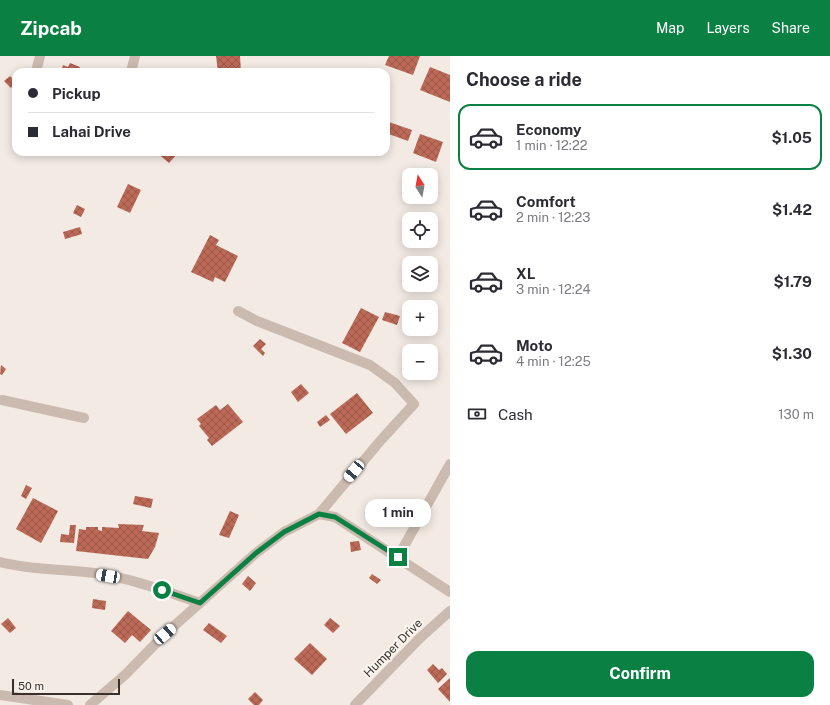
<!DOCTYPE html>
<html lang="en">
<head>
<meta charset="utf-8">
<style>
	:root { --surface:#fff; --page:#f2f2f3; --text:#2b2b33; --muted:#7c7c81; --line:#e1e1e2; --accent:#0b8043 }
	body { margin:0; font-family:"Public Sans",sans-serif; background:var(--page); color:var(--text); height:100vh; display:flex; flex-direction:column; font-size:15px; white-space:nowrap }
	* { box-sizing:border-box; margin:0 }
	p { font-size:13px; color:var(--muted) }
	.icon { flex:none; width:22px; height:22px; fill:none; stroke:currentColor; stroke-width:2; stroke-linecap:round; stroke-linejoin:round }
	.map { position:relative; flex:1; overflow:hidden }
	.sheet { display:flex; flex-direction:column; background:var(--surface); width:380px }
	.sheet>* { flex:none }
	.guide { position:absolute; left:12px; top:12px; width:378px; height:88px; border-radius:12px; box-shadow:0 2px 10px #0003; display:grid; align-content:center; height:88px; padding:0 16px; background:var(--surface) }
	.needle { width:26px; rotate:349deg }
	.fabs { position:absolute; left:402px; top:112px; display:grid; gap:8px }
	.fabs a { display:grid; place-items:center; width:36px; height:36px; border-radius:8px; background:var(--surface); box-shadow:0 2px 10px #0003; font-size:20px }
	.scale { position:absolute; left:12px; bottom:10px; width:108px; box-sizing:border-box; padding-left:4px; border:2px solid #39302c; border-top:0; font-size:11px; line-height:14px; white-space:nowrap; color:#39302c; -webkit-text-stroke:3px #faf4ef; paint-order:stroke }
	.end { position:absolute; width:18px; height:18px; margin:-9px; border:5px solid #0b8043; background:#fff; box-shadow:0 0 0 2px #fff }
	.from { border-radius:50% }
	.bubble { position:absolute; height:28px; border-radius:12px; background:var(--surface); box-shadow:0 2px 10px #0003; font-size:13px; font-weight:700; line-height:28px; text-align:center }
	.car { position:absolute; width:12px; height:24px; margin:-12px -6px; border-radius:5px; box-shadow:0 0 3px 1px #0007; background:linear-gradient(#fff 24%,#345 0 40%,#fff 0 76%,#345 0 86%,#fff 0) }
	.guide b { display:flex; align-items:center; gap:14px; height:38px; font-size:15px }
	.guide b+b { border-top:1px solid var(--line) }
	.guide i { width:10px; height:10px; background:var(--text) }
	ul { padding:0; list-style:none }
	li { display:flex; align-items:center; gap:12px; height:66px; margin:0 8px 6px; padding:0 8px; border:2px solid transparent; border-radius:12px }
	li div { flex:1 }
	li b { display:block; font-size:15px }
	li em { font-style:normal; font-weight:700 }
	li.selected { border-color:var(--accent) }
	li>.icon { width:36px; height:36px; stroke-width:1.5 }
	h2 { padding:0 16px; font-size:18px; line-height:48px }
	.pay { display:flex; align-items:center; gap:10px; height:44px; padding:0 16px; font-size:15px }
	.pay p { margin-inline-start:auto }
	.primary-button { display:flex; gap:8px; margin-top:auto; padding:8px 16px }
	.primary-button a { flex:1; height:46px; border-radius:12px; background:var(--accent); color:#fff; font-size:16px; font-weight:700; line-height:46px; text-align:center }
	header { display:flex; align-items:center; gap:24px; box-sizing:border-box; height:56px; padding:0 20px; background:var(--accent); color:#fff }
	header strong { font-size:19px }
	nav { display:flex; gap:22px; margin-inline-start:auto; font-size:14px }
	main { display:flex; flex:1; min-height:0 }
	.map>svg:first-child { display:block }
</style>
</head>
<body>
<header>
<strong>Zipcab</strong>
<nav><a>Map</a><a>Layers</a><a>Share</a></nav>
</header>
<main>
<div class="map">
<svg width="450" height="649" viewBox="0 0 450 649">
	<defs>
		<pattern id="building-cross-hatch" width="8" height="8" patternUnits="userSpaceOnUse"><rect width="8" height="8" fill="#bc6a57"/><path d="M0 0l8 8M0 8l8-8" fill="none" stroke="#9a5848"/></pattern>
	</defs>
	<rect width="100%" height="100%" fill="#f2eae3"/>
	<path fill="url(#building-cross-hatch)" d="M216 0H240L241 16H218Z
		M389 0H420L413 19 385 9Z
		M70 7 80 11 78 16H61L63 9 68 11Z
		M430 11 450 19V46L420 34Z
		M10 20 16 26 11 32 4 25Z
		M386 65 412 74 408 85 386 77Z
		M420 78 443 86 436 106 413 97Z
		M156 96H179L169 107Z
		M128 128 141 134 130 157 117 151Z
		M77 149 85 153 81 161 73 157Z
		M80 171 82 178 65 183 63 176Z
		M210 179 219 184 216 189 238 200 225 226 215 221 213 226 191 216Z
		M361 252 379 261 360 296 342 287Z
		M385 256 400 260 397 269 382 264Z
		M260 283 266 288 261 293 265 297 263 300 253 290Z
		M1 309 6 313 2 319 0 318Z
		M301 328 309 337 298 346 291 336Z
		M357 337 373 357 346 378 330 358Z
		M228 348 243 366 212 390 207 384 209 382 199 370 201 368 197 363 216 349 220 354Z
		M326 359 330 364 320 371 317 366Z
		M26 429 32 432 26 443 21 440Z
		M135 440 153 443 151 452 133 448Z
		M33 442 58 455 41 487 16 473Z
		M403 443 409 447 400 461 394 456Z
		M230 455 239 459 229 482 219 479Z
		M118 468 144 469 142 475 159 477 155 491 148 503 76 495 79 473 86 474V471H98V474L102 475V471L119 472Z
		M70 469H76L74 487 60 486 61 478 69 479Z
		M359 485 361 494 351 496 350 486Z
		M372 518 381 524 377 528 369 522Z
		M248 520 256 527 250 535 242 528Z
		M93 543 106 545 105 554 92 552Z
		M128 555 151 574 140 586 132 579 125 587 111 575Z
		M8 562 16 572 10 577 1 568Z
		M330 562 340 570 333 577 324 569Z
		M209 567 227 580 221 587 203 574Z
		M310 587 327 603 312 619 294 603Z
		M433 608 439 614 442 612 447 618 438 627 427 614Z
		M450 622V646L438 633Z
		M255 636 263 644 259 649H254L248 643Z"/>
	<g fill="none" stroke-linecap="round" stroke-linejoin="round">
		<path stroke="#cabaaf" stroke-width="10" d="M36 16 40 0
			M131 16 135 0
			M2 344 84 362
			M319 458 335 461 450 536
			M398 501 450 408
			M0 506C31 514 63 513 94 517 131 522 165 535 200 547
			M0 639 68 649
			M90 649 125 619 165 578 256 497 284 476 319 458 381 384 414 348 395 327 370 309 257 265 238 255
			M355 649 420 582 450 555"/>
	</g>
	<g fill="none" stroke-linecap="round" stroke-linejoin="round">
		<path stroke="#0b8043" stroke-width="5" d="M162 534 200 547 256 497 284 476 319 458 335 461 398 501"/>
	</g>
	<g text-anchor="middle" stroke-width="4" stroke-linejoin="round" paint-order="stroke">
		<g font-size="12" fill="#39302c" stroke="#faf4ef">
			<text transform="translate(393 592) rotate(-45)" y="4">Humper Drive</text>
		</g>
	</g>
</svg>
<div class="fabs">
<a><svg class="needle" viewBox="-14 -14 28 28"><path d="M0-13l5 13h-10z" fill="#e53935"/><path d="M0 13l5-13h-10z" fill="#7c7c81"/></svg></a>
<a><svg class="icon" aria-label="locate" viewBox="0 0 24 24"><circle cx="12" cy="12" r="6"/><path d="M12 2v4M12 18v4M2 12h4M18 12h4"/></svg></a>
<a><svg class="icon" aria-label="layers" viewBox="0 0 24 24"><path d="M12 4l9 5-9 5-9-5zM3 14l9 5 9-5"/></svg></a>
<a>+</a>
<a>−</a>
</div>
<div class="scale">50 m</div>
<i class="end from" style="left:162px;top:534px"></i>
<i class="end" style="left:398px;top:501px"></i>
<div class="bubble" style="left:365px;top:443px;width:66px">1 min</div>
<i class="car" style="left:354px;top:415px;rotate:220deg"></i>
<i class="car" style="left:108px;top:520px;rotate:280deg"></i>
<i class="car" style="left:165px;top:578px;rotate:49deg"></i>
<div class="guide">
<b><i class="from"></i>Pickup</b>
<b><i></i>Lahai Drive</b>
</div>
</div>
<section class="sheet">
<h2>Choose a ride</h2>
<ul>
<li class="selected"><svg class="icon" aria-label="car" viewBox="0 0 24 24"><path d="M5 17H2v-5l4-1 3-4h7l3 4 3 1v5h-3M9 17h6M6 11h13"/><circle cx="7" cy="17" r="2"/><circle cx="17" cy="17" r="2"/></svg><div><b>Economy</b><p>1 min · 12:22</p></div><em>$1.05</em></li>
<li><svg class="icon" aria-label="car" viewBox="0 0 24 24"><path d="M5 17H2v-5l4-1 3-4h7l3 4 3 1v5h-3M9 17h6M6 11h13"/><circle cx="7" cy="17" r="2"/><circle cx="17" cy="17" r="2"/></svg><div><b>Comfort</b><p>2 min · 12:23</p></div><em>$1.42</em></li>
<li><svg class="icon" aria-label="car" viewBox="0 0 24 24"><path d="M5 17H2v-5l4-1 3-4h7l3 4 3 1v5h-3M9 17h6M6 11h13"/><circle cx="7" cy="17" r="2"/><circle cx="17" cy="17" r="2"/></svg><div><b>XL</b><p>3 min · 12:24</p></div><em>$1.79</em></li>
<li><svg class="icon" aria-label="car" viewBox="0 0 24 24"><path d="M5 17H2v-5l4-1 3-4h7l3 4 3 1v5h-3M9 17h6M6 11h13"/><circle cx="7" cy="17" r="2"/><circle cx="17" cy="17" r="2"/></svg><div><b>Moto</b><p>4 min · 12:25</p></div><em>$1.30</em></li>
</ul>
<div class="pay"><svg class="icon" aria-label="cash" viewBox="0 0 24 24"><path d="M3 7h18v10H3z"/><circle cx="12" cy="12" r="2"/></svg>Cash<p>130 m</p></div>
<div class="primary-button"><a>Confirm</a></div>
</section>
</main>
</body>
</html>
